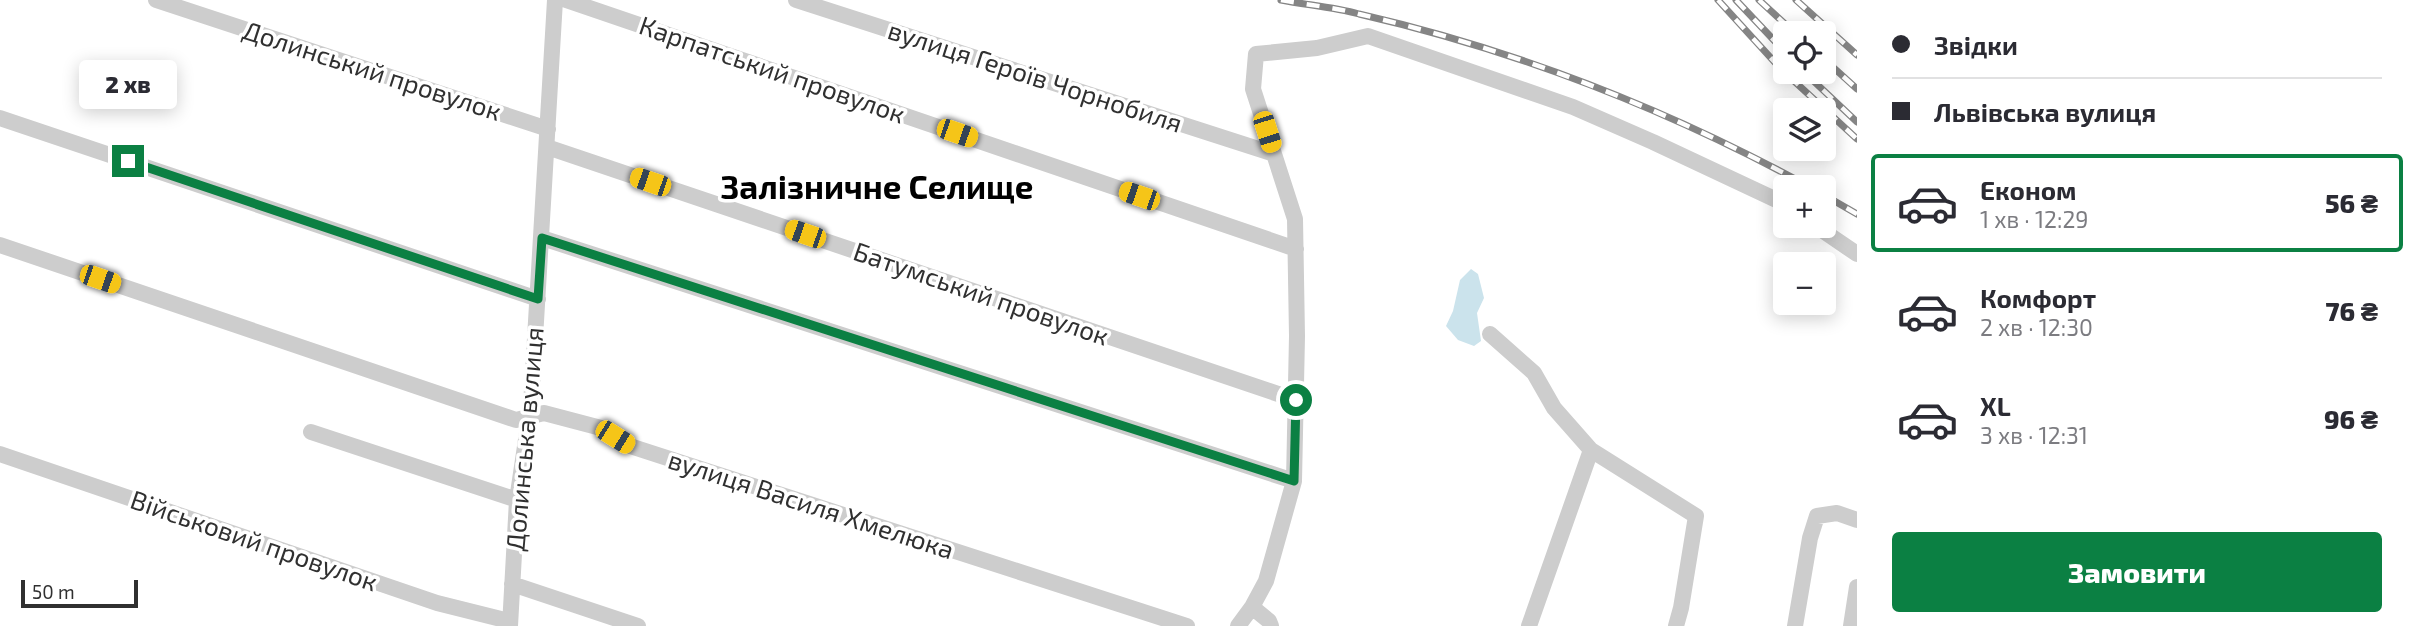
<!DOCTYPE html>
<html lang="uk">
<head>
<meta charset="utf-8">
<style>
	:root { --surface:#fff; --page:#f7f7f7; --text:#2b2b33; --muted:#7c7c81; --line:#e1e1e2; --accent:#0b8043 }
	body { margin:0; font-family:"Exo 2",sans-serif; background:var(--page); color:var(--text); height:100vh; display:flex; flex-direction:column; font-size:26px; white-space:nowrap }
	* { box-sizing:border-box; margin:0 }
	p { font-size:23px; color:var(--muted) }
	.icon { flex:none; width:38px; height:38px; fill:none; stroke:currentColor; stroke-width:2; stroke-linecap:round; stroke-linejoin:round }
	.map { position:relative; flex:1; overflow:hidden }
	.sheet { display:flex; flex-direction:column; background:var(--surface); width:560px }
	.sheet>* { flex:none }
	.top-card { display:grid; align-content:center; height:154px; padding:0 35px; background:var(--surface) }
	.fabs { position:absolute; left:1773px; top:21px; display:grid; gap:14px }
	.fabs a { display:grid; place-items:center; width:63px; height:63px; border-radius:7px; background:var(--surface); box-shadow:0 4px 18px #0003; font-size:35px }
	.scale { position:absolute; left:21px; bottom:18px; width:117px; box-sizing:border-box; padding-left:7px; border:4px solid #303030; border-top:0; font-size:19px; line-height:24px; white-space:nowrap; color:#303030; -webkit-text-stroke:5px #fff; paint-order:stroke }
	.end { position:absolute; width:32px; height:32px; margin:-16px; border:9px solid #0b8043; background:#fff; box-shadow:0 0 0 4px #fff }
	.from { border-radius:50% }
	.bubble { position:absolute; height:49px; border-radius:7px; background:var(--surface); box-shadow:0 4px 18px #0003; font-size:23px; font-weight:800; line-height:49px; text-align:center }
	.car { position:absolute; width:21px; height:42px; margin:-21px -10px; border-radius:9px; box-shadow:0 0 5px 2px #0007; background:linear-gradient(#f5c518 24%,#345 0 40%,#f5c518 0 76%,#345 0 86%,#f5c518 0) }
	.top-card b { display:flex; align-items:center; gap:24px; height:66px; font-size:26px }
	.top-card b+b { border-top:2px solid var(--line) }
	.top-card i { width:18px; height:18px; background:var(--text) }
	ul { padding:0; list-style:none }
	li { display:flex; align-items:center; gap:21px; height:98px; margin:0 14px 10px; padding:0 21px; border:4px solid transparent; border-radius:7px }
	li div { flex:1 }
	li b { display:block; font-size:26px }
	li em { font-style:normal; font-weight:800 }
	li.active { border-color:var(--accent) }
	li>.icon { width:63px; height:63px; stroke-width:1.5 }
	.cta { display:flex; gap:14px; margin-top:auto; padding:14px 35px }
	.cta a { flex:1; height:80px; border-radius:7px; background:var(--accent); color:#fff; font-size:28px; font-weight:800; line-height:80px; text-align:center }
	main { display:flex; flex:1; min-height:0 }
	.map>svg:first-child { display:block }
</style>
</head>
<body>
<main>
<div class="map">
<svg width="1857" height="626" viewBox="0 0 1857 626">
	<rect width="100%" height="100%" fill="#fff"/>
	<path fill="#cbe3ec" d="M1471 269 1478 274 1484 298 1477 313 1481 341 1474 346 1458 340 1446 326 1453 311 1460 280Z"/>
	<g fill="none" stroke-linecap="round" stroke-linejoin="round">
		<path stroke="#cdcdcd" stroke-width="16" d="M156 0 548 129
			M566 0 1296 249
			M796 0 1274 154
			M0 118 538 299
			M547 147 1296 400
			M1816 226 1857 254
			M542 238 1294 481
			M0 245 516 420 544 413 601 428 630 446 1187 626
			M1490 334 1534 373 1554 408 1591 450 1529 626
			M311 432 517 500
			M1591 450 1696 516 1681 608 1676 626
			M0 454 437 603 509 621
			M512 584 638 626
			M1252 607 1269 621 1271 626
			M510 626 517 500 531 406 555 0
			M1238 626 1252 607 1266 581 1294 481 1297 336 1295 219 1253 89 1256 54 1317 48 1368 36 1573 107 1653 142 1785 204
			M1795 626 1810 538 1817 516 1837 513 1857 520
			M1851 626 1857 587"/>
		<defs>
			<path id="rail" d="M1281 0C1307 5 1334 7 1359 14 1516 50 1669 110 1810 187
				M1718 0 1780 68 1857 139
				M1736 0 1785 52
				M1759 0 1795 33
				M1796 0 1857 55
				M1824 59 1857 89
				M1804 72 1857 122
				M1824 195 1857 214"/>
		</defs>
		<use href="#rail" stroke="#858585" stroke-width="7"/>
		<use href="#rail" stroke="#fff" stroke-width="4.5" stroke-dasharray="13" stroke-linecap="butt"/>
	</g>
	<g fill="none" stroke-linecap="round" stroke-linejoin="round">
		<path stroke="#0b8043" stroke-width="9" d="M128 161 538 299 542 238 1294 481 1296 400"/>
	</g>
	<g text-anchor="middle" stroke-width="7" stroke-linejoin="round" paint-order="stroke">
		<g font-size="26" fill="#303030" stroke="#fff">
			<text transform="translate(772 70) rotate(19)" y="9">Карпатський провулок</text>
			<text transform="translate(372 71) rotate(18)" y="9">Долинський провулок</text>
			<text transform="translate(1035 77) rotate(18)" y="9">вулиця Героїв Чорнобиля</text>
			<text transform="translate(981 294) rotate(19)" y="9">Батумський провулок</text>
			<text transform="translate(525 439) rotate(-85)" y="9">Долинська вулиця</text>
			<text transform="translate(811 505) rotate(18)" y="9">вулиця Василя Хмелюка</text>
			<text transform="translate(254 541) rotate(19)" y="9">Військовий провулок</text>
		</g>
		<g font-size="33" font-weight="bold" fill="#000" stroke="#fff">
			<text x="877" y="199">Залізничне Селище</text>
		</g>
	</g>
</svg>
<div class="fabs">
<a><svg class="icon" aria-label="locate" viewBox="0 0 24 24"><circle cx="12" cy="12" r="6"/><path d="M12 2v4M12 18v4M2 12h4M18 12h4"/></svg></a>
<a><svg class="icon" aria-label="layers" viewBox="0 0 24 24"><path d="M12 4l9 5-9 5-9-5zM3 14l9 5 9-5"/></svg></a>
<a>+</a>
<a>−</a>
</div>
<div class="scale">50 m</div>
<i class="end from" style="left:1296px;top:400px"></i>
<i class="end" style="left:128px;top:161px"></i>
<div class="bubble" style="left:79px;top:60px;width:98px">2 хв</div>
<i class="car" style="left:1267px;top:132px;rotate:162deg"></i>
<i class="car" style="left:957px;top:133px;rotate:109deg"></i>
<i class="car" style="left:650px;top:182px;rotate:289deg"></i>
<i class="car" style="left:1139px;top:196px;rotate:289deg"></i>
<i class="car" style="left:805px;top:234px;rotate:289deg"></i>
<i class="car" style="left:100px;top:279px;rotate:109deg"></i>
<i class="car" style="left:615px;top:437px;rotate:122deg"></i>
</div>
<section class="sheet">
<div class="top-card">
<b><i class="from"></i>Звідки</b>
<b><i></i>Львівська вулиця</b>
</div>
<ul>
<li class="active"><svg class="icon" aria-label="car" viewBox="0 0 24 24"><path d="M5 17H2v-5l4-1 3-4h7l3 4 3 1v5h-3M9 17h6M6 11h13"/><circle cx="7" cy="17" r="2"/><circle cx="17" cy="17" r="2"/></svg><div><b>Економ</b><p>1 хв · 12:29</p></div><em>56 ₴</em></li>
<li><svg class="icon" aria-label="car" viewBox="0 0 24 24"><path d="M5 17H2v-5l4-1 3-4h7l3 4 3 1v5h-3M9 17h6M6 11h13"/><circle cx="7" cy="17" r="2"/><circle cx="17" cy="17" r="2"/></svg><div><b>Комфорт</b><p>2 хв · 12:30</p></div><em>76 ₴</em></li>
<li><svg class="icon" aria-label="car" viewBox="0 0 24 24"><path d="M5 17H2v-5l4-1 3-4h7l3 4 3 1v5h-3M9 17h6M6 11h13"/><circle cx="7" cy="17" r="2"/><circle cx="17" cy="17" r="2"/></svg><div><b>XL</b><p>3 хв · 12:31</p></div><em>96 ₴</em></li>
</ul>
<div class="cta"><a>Замовити</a></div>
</section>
</main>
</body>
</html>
